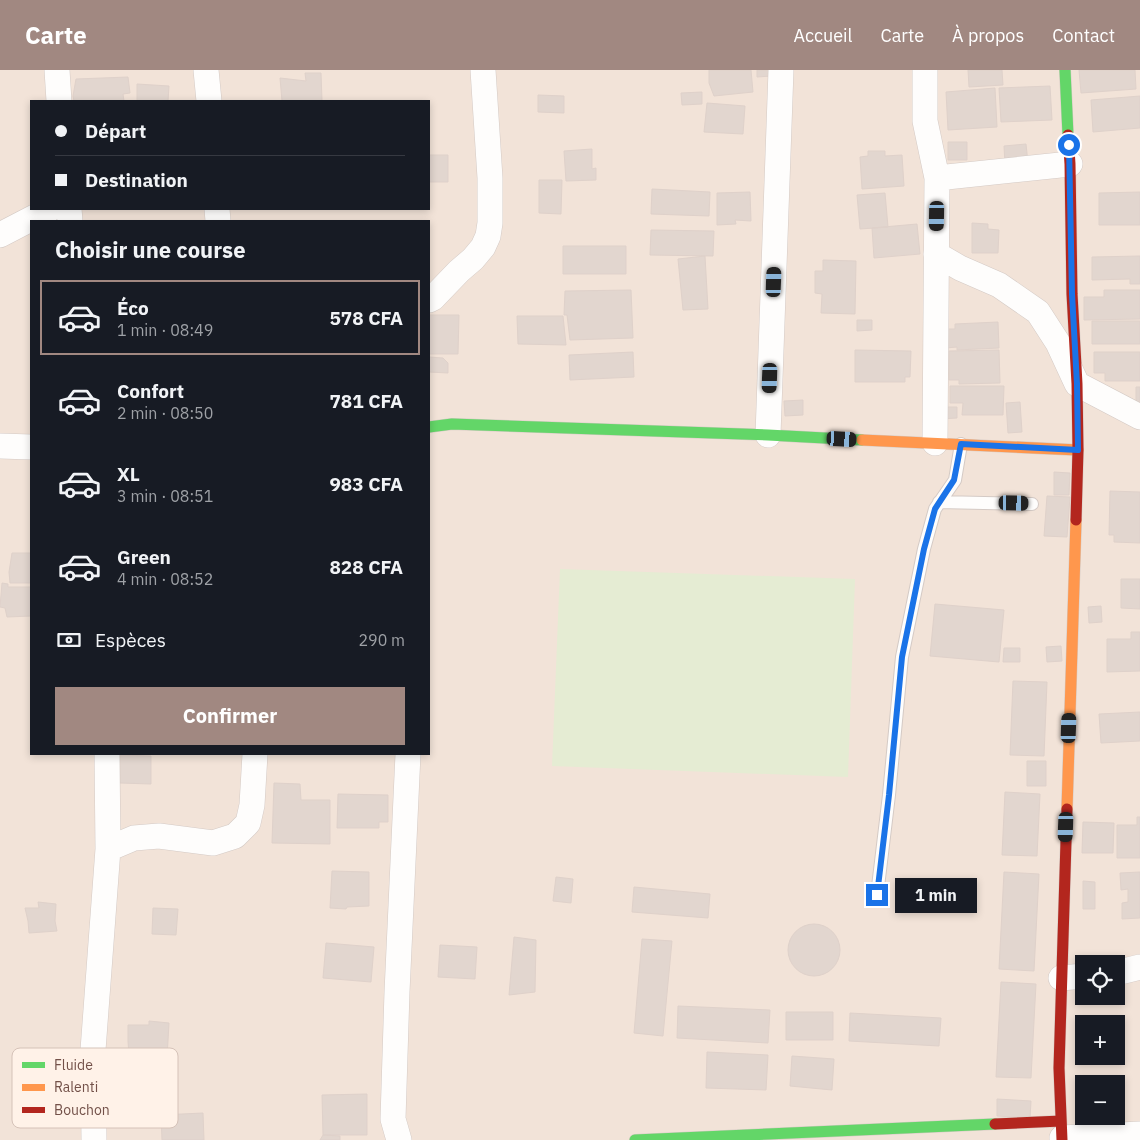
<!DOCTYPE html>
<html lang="fr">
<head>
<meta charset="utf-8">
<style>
	:root { --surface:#171b24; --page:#20242c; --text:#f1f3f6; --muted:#9ea1a6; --line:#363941; --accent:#a18881 }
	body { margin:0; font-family:"IBM Plex Sans",sans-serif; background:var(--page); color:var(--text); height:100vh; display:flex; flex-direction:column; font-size:19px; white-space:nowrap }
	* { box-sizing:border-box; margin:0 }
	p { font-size:16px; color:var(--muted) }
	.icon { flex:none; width:28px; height:28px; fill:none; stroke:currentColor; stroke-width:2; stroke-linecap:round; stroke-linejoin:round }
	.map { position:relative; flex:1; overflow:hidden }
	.side { position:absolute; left:30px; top:150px; width:400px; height:535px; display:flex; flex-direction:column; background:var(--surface); border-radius:0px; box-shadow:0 2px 8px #0003 }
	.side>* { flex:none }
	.top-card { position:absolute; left:30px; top:30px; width:400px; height:110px; border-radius:0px; box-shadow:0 2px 8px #0003; display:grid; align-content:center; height:110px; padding:0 25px; background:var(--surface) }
	.buttons { position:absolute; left:1075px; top:885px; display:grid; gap:10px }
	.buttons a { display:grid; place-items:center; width:50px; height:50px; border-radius:0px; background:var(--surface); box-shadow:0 2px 8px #0003; font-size:25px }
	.end { position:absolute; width:22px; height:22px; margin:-11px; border:6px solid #1a73e8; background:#fff; box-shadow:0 0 0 2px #fff }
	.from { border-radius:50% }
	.bubble { position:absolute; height:35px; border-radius:0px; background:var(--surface); box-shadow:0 2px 8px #0003; font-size:16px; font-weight:800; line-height:35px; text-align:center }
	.car { position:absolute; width:15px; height:30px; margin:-15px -8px; border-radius:6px; box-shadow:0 0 4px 1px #0007; background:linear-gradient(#222 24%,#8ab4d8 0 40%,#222 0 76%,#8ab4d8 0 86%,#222 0) }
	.top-card b { display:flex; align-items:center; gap:18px; height:48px; font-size:19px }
	.top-card b+b { border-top:1px solid var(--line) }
	.top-card i { width:12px; height:12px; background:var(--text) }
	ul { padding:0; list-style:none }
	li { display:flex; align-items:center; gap:15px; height:75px; margin:0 10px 8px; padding:0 15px; border:2px solid transparent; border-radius:0px }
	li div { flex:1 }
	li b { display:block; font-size:19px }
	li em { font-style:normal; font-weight:800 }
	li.active { border-color:var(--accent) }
	li>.icon { width:45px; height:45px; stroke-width:1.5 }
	h2 { padding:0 25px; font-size:22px; line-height:60px }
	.pay { display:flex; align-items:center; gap:12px; height:55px; padding:0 25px; font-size:19px }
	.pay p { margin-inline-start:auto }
	.cta { display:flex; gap:10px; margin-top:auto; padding:10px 25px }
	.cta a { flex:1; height:58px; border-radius:0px; background:var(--accent); color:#fff; font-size:20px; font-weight:800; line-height:58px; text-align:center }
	header { display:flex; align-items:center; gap:30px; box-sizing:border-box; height:70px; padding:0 25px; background:var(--accent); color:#fff }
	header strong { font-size:24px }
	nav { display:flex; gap:28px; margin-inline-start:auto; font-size:18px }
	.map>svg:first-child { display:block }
</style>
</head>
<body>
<header>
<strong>Carte</strong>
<nav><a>Accueil</a><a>Carte</a><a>À propos</a><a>Contact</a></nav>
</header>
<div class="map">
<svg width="1140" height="1070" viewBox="0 0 1140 1070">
	<rect width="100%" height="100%" fill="#f6efe8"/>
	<path fill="#f2e3d8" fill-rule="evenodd" d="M0 0H1140V1070H0ZM31 31H429V139H31ZM31 151H429V684H31ZM1084 894H1116V926H1084ZM1084 954H1116V986H1084ZM1084 1014H1116V1046H1084Z"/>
	<path fill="#e5ecd3" d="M560 499 855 509 848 707 552 696Z"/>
	<path fill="#e2d6cf" stroke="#dfd1ca" d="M709 0H751L753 22 714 26 709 13Z
		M757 0H771L772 6 757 7Z
		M968 0H1002L1003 15 969 17Z
		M1079 0H1135L1136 19 1081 23Z
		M305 3H321L322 31H282L280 8 306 11Z
		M128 7 130 23 123 24 124 31H74L73 26 76 9Z
		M137 14 169 16 168 31H137Z
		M1050 16 1052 50 1001 52 999 18Z
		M995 18 997 57 948 60 946 22Z
		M702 22V34L682 35 681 23Z
		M538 25 564 26V43L538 42Z
		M1140 26V58L1093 62 1091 30Z
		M707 33 745 36 743 64 704 62Z
		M948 72H967V90H948Z
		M1026 74 1028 93 1005 95 1004 76Z
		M592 79V99L596 98V110L566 111 564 81Z
		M868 81H885V86L902 85 904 116 862 119 860 87 868 86Z
		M429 85H448V112H429Z
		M539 110H562L561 144 539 143Z
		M652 119 710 122 709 146 651 144Z
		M750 122 751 151 735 150 736 154 717 155V123Z
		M1140 122V155H1099V123Z
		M885 123 888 157 860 159 857 125Z
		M972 153 988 154V159L999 160 998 183H972Z
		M917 154 920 184 874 188 872 158Z
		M651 160 714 161 713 186 650 185Z
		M563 176H626V204H563Z
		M705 186 708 239 683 240 678 189Z
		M1140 186V214H1130V209L1092 210V187Z
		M823 190 856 191 855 244 821 243 822 224 815 223V201H823Z
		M631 220 633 268 570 270 567 245H564L565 221Z
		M1104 220H1140V249L1084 250V227H1104Z
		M429 245H459L458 284H429Z
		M517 246H563L566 275 518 274Z
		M857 250H872V260L857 261Z
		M1092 251H1140V274H1092Z
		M998 252 999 278 957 280V277L946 278 945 259H955V254Z
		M855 280 911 281 910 307H905V312H855Z
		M999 280 1000 313 959 314V310H949V281Z
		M633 282 634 307 570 310 569 285Z
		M1094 282H1140V311H1105V303H1094Z
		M429 287 443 288 448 293V303L429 302Z
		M950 316H1004L1003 345H962L963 333H950Z
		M1136 317H1140V336H1136Z
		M803 330V345L785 346 784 331Z
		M1020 332 1022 362 1008 363 1006 333Z
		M940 337H957V348L940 349Z
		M1054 402 1070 403 1069 425H1054Z
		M1110 421 1140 422V473L1114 472V465H1109Z
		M1047 426 1070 427 1067 467 1044 466Z
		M12 483H31V513H10L9 502Z
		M1121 509H1140V539L1121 538Z
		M2 513 8 514V517H31V546L7 547 5 538 0 537Z
		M935 534 1004 540 999 592 930 586Z
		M1101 536 1102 552 1089 553 1088 537Z
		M1131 562H1140V601L1107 602V569H1131Z
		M1061 576 1062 591 1047 592 1046 577Z
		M1004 578H1020V592H1003Z
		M1013 611 1047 612 1044 686 1010 685Z
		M1140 642V671L1101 673 1099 644Z
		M120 685 151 686V714L120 713Z
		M1027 691H1046V716H1027Z
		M274 713 300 714 301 730H330V774L272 773Z
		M1005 722 1040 724 1037 786 1002 785Z
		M338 724 388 725V752H379V758H337Z
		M1137 747H1140V788H1117V755H1137Z
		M1083 752 1114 753 1113 783H1082Z
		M332 801 369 802V836L347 837 346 839 330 838Z
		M1004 802 1039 804 1034 901 999 899Z
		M1140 802V848L1122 849V833L1128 832V819L1121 820 1120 803Z
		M556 807 573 809 571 833 553 831Z
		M1083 811 1095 812V839H1083Z
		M634 817 710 824 708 848 632 842Z
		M38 832 56 834 55 851 57 861 29 863 28 851 25 838H39Z
		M153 838 178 839 176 865 152 864Z
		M788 880a26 26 0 1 1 52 0a26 26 0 1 1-52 0Z
		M514 867 536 870 535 922 509 925Z
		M642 869 672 871 663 966 634 963Z
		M326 873 374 877 371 912 323 908Z
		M440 875 477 877 475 909 438 907Z
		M1001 912 1036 914 1031 1008 996 1007Z
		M678 936 770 940 768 973 677 968Z
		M786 942H833V970H786Z
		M850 943 941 948 939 976 849 971Z
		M149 951 169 953 167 988 129 985 128 971V955H149Z
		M707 982 768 985 766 1020 706 1018Z
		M792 986 834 989 832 1020 790 1016Z
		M367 1024V1065H323L322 1025Z
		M997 1029 1031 1031 1030 1048 997 1046Z
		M203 1043 204 1070H162L161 1045Z
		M323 1065 340 1066V1070H320Z"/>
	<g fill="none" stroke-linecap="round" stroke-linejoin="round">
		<defs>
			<path id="lane" d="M939 432 1032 434
				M877 825 889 725 902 587 924 479 935 439 955 410 961 374"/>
			<path id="street" d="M57 0 59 31
				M206 0 209 31
				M925 0V51L937 108 1070 94
				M69 139 70 151
				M217 139 218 151
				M0 165 50 139
				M936 184 960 198 999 215 1038 242 1058 273 1077 314 1140 347
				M429 230 433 228 459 201 473 189 483 177 488 166 490 153V108L483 0
				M768 365 781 0
				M935 373 937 108
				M0 376 31 377
				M108 779 134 768 159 766 213 773 235 766 248 753 252 735 255 684
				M1116 903 1140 897
				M1061 908 1084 906
				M1062 1068 1140 1064
				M94 1070 93 980 108 779 107 684
				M399 1070 393 1049 397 922 408 684"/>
			<path id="fast" d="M1065 0 1068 65
				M429 357 452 354 768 365 862 370
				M635 1070 995 1054"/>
			<path id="slow" d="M862 370 1078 380
				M1067 739 1076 450"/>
			<path id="jam" d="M1068 65 1070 94 1072 224 1077 314 1078 380 1076 450
				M995 1054 1061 1051
				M1062 1070 1059 998 1067 739"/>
		</defs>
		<use href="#lane" stroke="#d4cac5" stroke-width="14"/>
		<use href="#street" stroke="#d4cac5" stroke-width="26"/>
		<use href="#fast" stroke="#d5cac4" stroke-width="12"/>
		<use href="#slow" stroke="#d5cac4" stroke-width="12"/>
		<use href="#jam" stroke="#d5cac4" stroke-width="12"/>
		<use href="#lane" stroke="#fefdfc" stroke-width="12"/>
		<use href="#street" stroke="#fefdfc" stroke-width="25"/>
		<use href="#fast" stroke="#63d668" stroke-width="11"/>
		<use href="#slow" stroke="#ff974d" stroke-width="11"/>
		<use href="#jam" stroke="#b3261e" stroke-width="11"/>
	</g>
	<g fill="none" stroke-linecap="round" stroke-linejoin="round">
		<path stroke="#1a73e8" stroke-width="6" d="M877 825 889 725 902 587 924 479 935 439 954 410 961 374 1078 380 1077 314 1072 224 1069 75"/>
	</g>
	<rect x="12" y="978" width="166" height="80" rx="8" fill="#fff2e8" stroke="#d5c2b8" stroke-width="1"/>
	<rect x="22" y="992" width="23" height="6" fill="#63d668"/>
	<rect x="22" y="1014" width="23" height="7" fill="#ff974d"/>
	<rect x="22" y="1037" width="23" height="6" fill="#b3261e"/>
	<g font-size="14" fill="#735149">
		<text x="54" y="1000">Fluide</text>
		<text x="54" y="1022">Ralenti</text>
		<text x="54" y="1045">Bouchon</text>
	</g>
</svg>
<div class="buttons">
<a><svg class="icon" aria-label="locate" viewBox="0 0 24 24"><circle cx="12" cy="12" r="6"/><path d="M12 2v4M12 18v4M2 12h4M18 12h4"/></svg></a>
<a>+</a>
<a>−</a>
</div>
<i class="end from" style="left:1069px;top:75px"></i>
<i class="end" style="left:877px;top:825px"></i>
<div class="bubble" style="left:895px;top:808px;width:82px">1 min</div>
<i class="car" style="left:937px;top:146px;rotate:181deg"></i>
<i class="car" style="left:774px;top:212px;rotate:2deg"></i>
<i class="car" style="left:770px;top:308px;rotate:182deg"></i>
<i class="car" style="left:842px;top:369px;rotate:93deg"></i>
<i class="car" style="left:1014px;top:433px;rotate:91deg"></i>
<i class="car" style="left:1069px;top:658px;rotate:2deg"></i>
<i class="car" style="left:1066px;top:757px;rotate:182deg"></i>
<div class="top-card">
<b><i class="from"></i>Départ</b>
<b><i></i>Destination</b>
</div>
<section class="side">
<h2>Choisir une course</h2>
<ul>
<li class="active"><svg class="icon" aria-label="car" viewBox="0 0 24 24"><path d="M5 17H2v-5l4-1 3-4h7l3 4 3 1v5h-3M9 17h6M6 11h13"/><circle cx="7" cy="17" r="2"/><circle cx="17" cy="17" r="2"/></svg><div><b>Éco</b><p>1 min · 08:49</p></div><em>578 CFA</em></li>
<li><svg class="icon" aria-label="car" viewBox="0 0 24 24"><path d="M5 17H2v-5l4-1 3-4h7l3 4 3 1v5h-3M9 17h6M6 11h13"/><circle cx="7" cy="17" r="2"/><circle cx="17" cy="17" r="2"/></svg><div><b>Confort</b><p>2 min · 08:50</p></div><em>781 CFA</em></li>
<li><svg class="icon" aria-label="car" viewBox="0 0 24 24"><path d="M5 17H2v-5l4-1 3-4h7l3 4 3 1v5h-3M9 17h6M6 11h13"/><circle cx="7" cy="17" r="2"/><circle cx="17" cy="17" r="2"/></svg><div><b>XL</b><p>3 min · 08:51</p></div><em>983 CFA</em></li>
<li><svg class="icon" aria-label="car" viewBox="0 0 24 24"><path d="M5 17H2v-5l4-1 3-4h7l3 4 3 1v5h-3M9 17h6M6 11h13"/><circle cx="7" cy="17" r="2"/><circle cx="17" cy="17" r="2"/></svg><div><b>Green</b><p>4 min · 08:52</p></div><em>828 CFA</em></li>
</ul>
<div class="pay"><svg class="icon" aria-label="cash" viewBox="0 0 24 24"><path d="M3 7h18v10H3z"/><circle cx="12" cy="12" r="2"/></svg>Espèces<p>290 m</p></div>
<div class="cta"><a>Confirmer</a></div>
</section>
</div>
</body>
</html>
